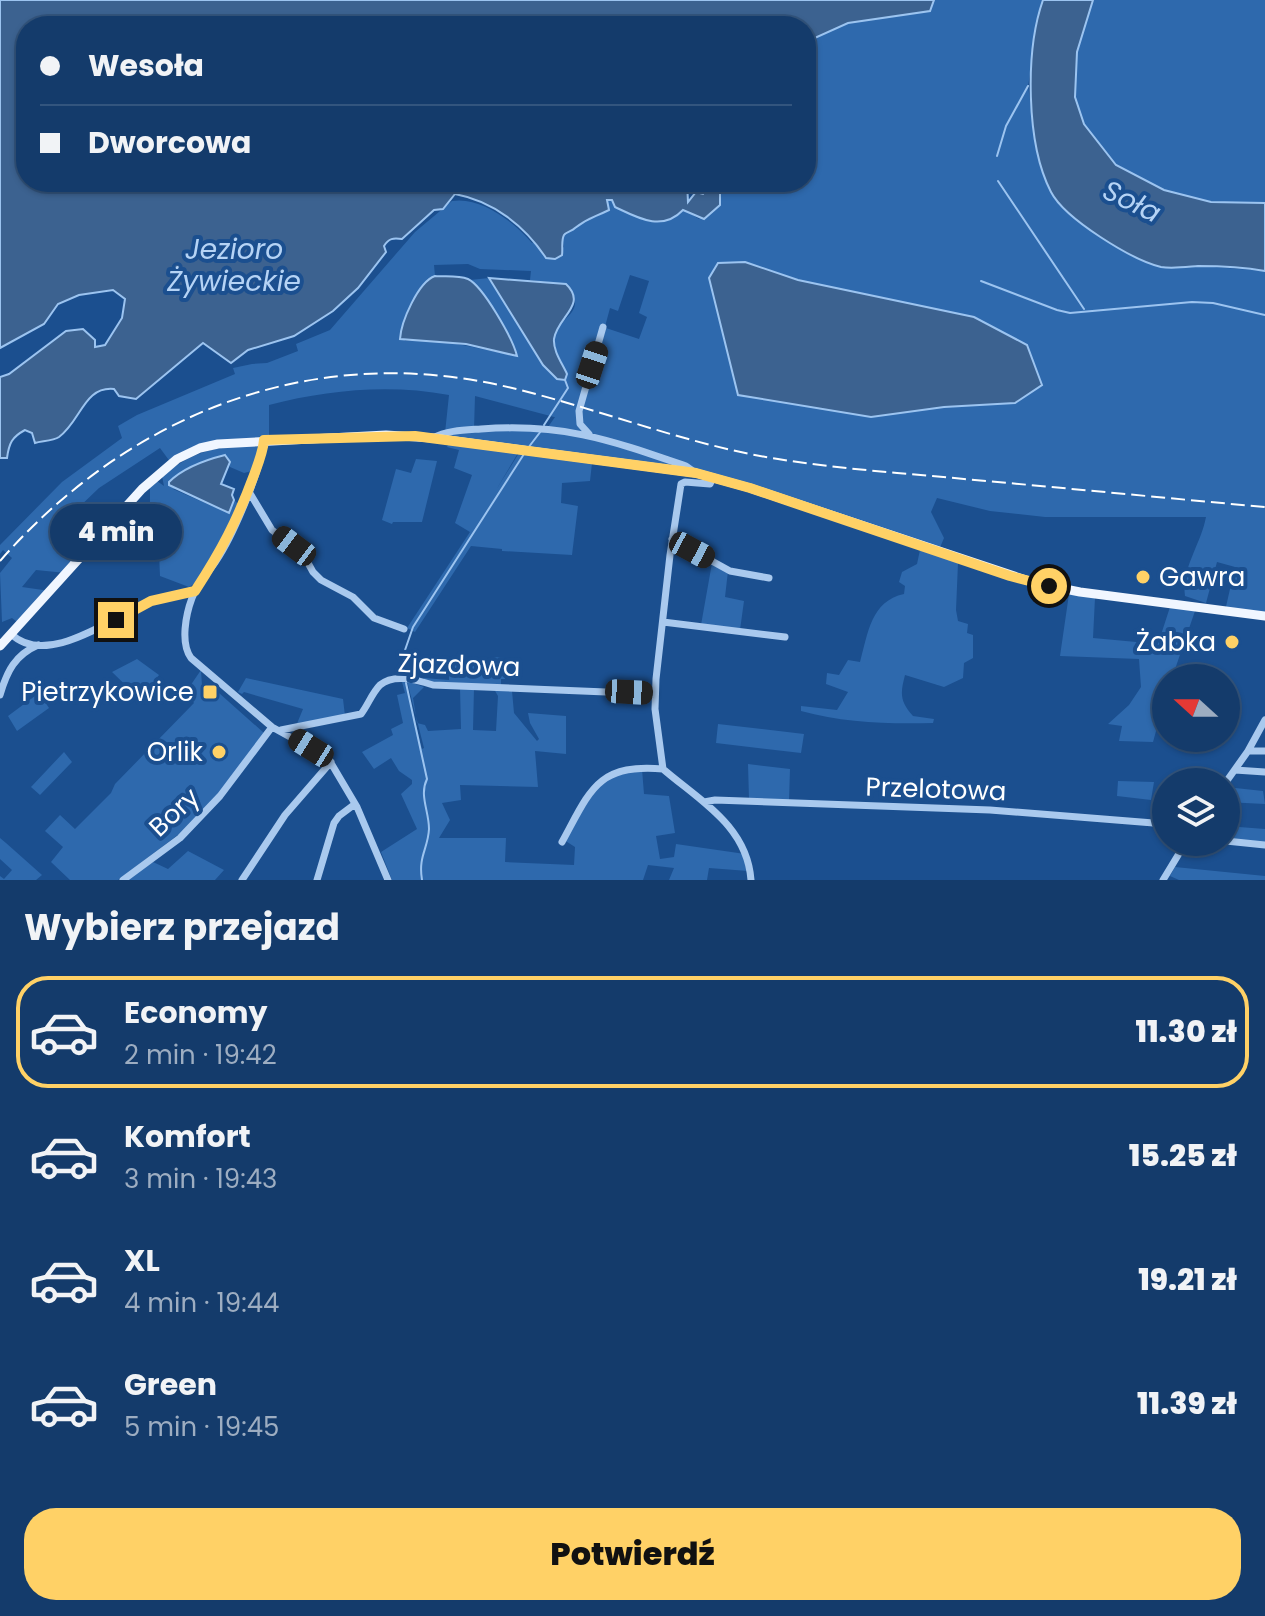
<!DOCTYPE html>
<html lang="pl">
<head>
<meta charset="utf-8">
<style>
	:root { --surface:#143b6b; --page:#1d4271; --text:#f1f3f6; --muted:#9dadc1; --line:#33557e; --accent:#ffd166 }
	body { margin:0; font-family:Poppins,sans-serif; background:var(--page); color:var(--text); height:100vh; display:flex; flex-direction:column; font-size:30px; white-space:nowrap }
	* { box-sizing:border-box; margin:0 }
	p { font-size:26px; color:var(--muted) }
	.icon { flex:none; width:44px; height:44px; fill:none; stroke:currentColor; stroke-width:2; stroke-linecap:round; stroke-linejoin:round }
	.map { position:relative; height:880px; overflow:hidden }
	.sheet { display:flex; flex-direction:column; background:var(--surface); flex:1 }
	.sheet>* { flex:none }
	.hud { position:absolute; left:16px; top:16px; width:800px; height:176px; border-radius:32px; box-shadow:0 2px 6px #0004,0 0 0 2px var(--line); display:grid; align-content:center; height:176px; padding:0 24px; background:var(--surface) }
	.needle { width:52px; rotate:291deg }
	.buttons { position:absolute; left:1152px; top:664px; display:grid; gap:16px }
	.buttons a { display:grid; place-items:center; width:88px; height:88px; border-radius:50%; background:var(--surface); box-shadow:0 2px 6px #0004,0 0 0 2px var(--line); font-size:40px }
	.end { position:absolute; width:36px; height:36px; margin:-18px; border:10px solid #ffd166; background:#111; box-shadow:0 0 0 4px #111 }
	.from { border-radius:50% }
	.bubble { position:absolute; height:56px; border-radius:28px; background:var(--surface); box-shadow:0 2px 6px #0004,0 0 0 2px var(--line); font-size:26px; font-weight:800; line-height:56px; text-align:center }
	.car { position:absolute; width:24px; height:48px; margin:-24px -12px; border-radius:10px; box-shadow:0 0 6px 2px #0007; background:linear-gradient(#222 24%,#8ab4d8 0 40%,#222 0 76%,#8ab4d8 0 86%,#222 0) }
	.hud b { display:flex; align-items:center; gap:28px; height:76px; font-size:30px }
	.hud b+b { border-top:2px solid var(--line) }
	.hud i { width:20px; height:20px; background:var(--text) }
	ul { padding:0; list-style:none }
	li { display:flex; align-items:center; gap:24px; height:112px; margin:0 16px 12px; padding:0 8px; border:4px solid transparent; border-radius:32px }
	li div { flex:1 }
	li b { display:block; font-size:30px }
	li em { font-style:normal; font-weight:800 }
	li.active { border-color:var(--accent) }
	li>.icon { width:72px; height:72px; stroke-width:1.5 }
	h2 { padding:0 24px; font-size:36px; line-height:96px }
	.primary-button { display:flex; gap:16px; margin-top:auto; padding:16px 24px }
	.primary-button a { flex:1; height:92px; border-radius:32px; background:var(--accent); color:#111; font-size:32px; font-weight:800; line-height:92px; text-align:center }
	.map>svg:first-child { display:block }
</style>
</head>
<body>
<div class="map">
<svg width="1265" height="880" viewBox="0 0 1265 880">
	<rect width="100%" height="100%" fill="#1b4f8f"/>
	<path fill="#2e69ad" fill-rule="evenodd" d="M934 0H1043L1028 86 1034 129 1069 213 1131 256 1163 267 1201 266 1265 271V614L1225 611 1235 567 1217 562 1206 603 1185 596C1181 569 1201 544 1206 517H1045L990 511 937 498 931 512 944 538 939 550 713 477 433 438 445 433 449 395C388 384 328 390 269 405V437L264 440 227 442 171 463 160 448 99 488 52 533 88 543 66 573 36 570 22 587 50 591 20 624 12 618 2 622 0 573 12 558 3 550 0 554V545L62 482 122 438 118 426 137 415 235 374 233 368 252 364 267 363 298 351 296 344 330 330 415 232 452 201C481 196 515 223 532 243L535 241 546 258 564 247 562 238C576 220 591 220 608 211L607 200 683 209 699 219 720 199V182H806V42L848 23 930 11ZM745 262 797 280 974 317 1014 403 944 407ZM468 264 480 269 531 271 530 280 566 284C569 288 574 296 575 301 577 322 538 322 563 365L550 373 543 365 489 278 470 280 486 300 516 355C478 350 444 337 405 341L401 330C410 312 415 284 435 276L434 265ZM630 275 649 281 639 313 647 317 639 339 606 328 588 390 610 308 618 311ZM475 396 554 417H555L548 427 474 429Z
		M1093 0H1265V203L1211 202 1164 190 1116 165 1084 124 1075 97 1077 52Z
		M449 443 518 453 496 490 519 453 523 454 426 608 525 454 592 463 590 481 562 483 561 503 578 506 572 555 502 551V549L471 546 415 632 407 628 470 532 455 523 472 475 454 468 459 450 447 447Z
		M257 445 259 451 252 471 244 473 230 467 229 462 173 489 228 513 234 500 239 505 219 550 194 584 189 587 160 576 157 509H150V487L157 481 164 486 162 476C195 450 216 447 257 445Z
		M416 459 437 461 422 522H393L392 524 382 520 396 469 411 473Z
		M920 550 958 563 956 610 958 621 968 624 967 633 973 635V658L964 663 963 678 944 687 905 675C900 694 900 701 913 716L934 719 933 723C888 724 844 723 801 711V706L837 710 848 692 826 684 827 673 839 675 848 660 860 662C868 633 871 601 904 594L905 586 899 582 902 572 917 564Z
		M712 563 728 571 725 597 744 601 740 630 701 625Z
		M1069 594 1095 598 1093 638 1158 644 1170 607 1195 611 1172 678H1166V695L1153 742 1119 741 1122 726 1108 724 1129 705 1141 687 1139 659 1060 656Z
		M493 657 505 658V679H501V685L433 684 423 681 424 678 449 680V664L492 665Z
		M137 659 159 675 141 700 112 672Z
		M201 670 202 686 212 694 219 693 264 733 217 795 187 828 118 880H70L51 862 63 847 45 831 60 815 75 829 111 793 115 784 194 703 186 692Z
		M246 678 343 699 345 716 296 726 303 709 244 692 242 694 238 692Z
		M405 681 422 749 424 748 407 681 424 687 413 698 417 723 425 725 428 731 461 729 460 688H474L473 730 496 731 498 696 494 689 512 691 514 713 537 741 539 739 530 723 528 713 566 716V754L535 751 538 787 460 785 461 800 442 803 450 820 439 838H506L505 862 574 865 575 847 564 840 584 805 609 775 642 769 644 794 669 796 675 833 656 836 660 859 674 857 676 844 745 854 748 871 709 868 707 880H669L674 868 648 865 643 880H392L381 852 417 829 401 794 412 784V780L399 771 391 758 374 769 362 752 393 735 391 729 403 723 397 695 405 693 402 682Z
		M39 693 49 708 17 731 8 716Z
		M718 724 804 734 801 753 716 743Z
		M64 752 72 762 40 795 31 787Z
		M748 764 790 769 789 801 749 799Z
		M1118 781 1154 782 1151 800 1117 796Z
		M1226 787 1263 791 1265 804 1226 802Z
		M1226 826 1265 829V844L1226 840Z
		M0 838 6 843 42 875 36 880H0V876L4 879 12 870 0 859Z
		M188 851 224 870 215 880H125L153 862 168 869Z
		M1175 867 1265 876V880H1179L1170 876Z"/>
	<path fill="#3c6290" stroke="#9cc4f0" stroke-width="2" d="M0 0H934L930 11 848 23 806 42V26H26V182H687L688 202 696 192 703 194 715 182H720V205L704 219 683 210C662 232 638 218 615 207L612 200H607L609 210C593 218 589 217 575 228 572 231 566 232 564 235 561 240 563 249 562 255L555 259 546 258C525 226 493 201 455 194L443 209 434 210 402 239C393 238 389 238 384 246L386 252 358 288 333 311 294 336 248 350 231 363 203 343 136 399 119 396 114 389C84 386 81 421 59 437 53 441 42 441 35 443L32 433 25 430C12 437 9 443 7 458H0V377L9 374 66 331 83 329 95 340V347L105 345 122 318 125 299 113 290 79 295 58 304 44 324 0 348Z
		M1043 0H1093L1077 52 1075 97 1084 124 1116 165 1164 190 1211 202 1265 203V271C1243 267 1220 266 1198 266 1186 267 1172 269 1161 267 1132 260 1065 219 1051 192 1026 144 1025 51 1043 0Z
		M745 262 798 280 974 317 1027 345 1042 385 1015 403 944 407 871 417 738 395 709 278 718 263Z
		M435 276C445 277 458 275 468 279 483 286 513 339 517 356L466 344 400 339C401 322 418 282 435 276Z
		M489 278 566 284C588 305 557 317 554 339 553 351 562 363 567 374L565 380 557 379 543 365Z
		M225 455 230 462 221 484 234 489 232 495 234 500 229 513 169 485V482C184 467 205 460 225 455Z"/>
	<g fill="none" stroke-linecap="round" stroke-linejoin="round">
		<path stroke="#9cc4f0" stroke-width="2" d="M997 156 1006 126 1028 86
			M998 181 1084 309
			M981 281 1057 310 1070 313 1192 302 1213 303 1265 315
			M544 425 568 388 565 380
			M528 448 541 431
			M404 676V653L413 627 524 454
			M406 683 427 779C419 795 429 811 429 829 428 849 418 856 422 880"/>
		<path stroke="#a9c9ee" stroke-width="7" d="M589 434 580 424 579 411 603 327
			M433 438C447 430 466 430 481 429 564 423 610 440 686 466L696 473
			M264 440C261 470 233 536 216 561 208 573 197 584 192 598 186 614 180 643 191 658L272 727 328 758 357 807 388 880
			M713 477 710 484 685 482 681 484 670 555 656 679 655 709 663 769C700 801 747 826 751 880
			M248 490 272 530 303 554 313 572 321 580 353 597 374 618 404 629
			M672 539 730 571 769 578
			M663 622 785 637
			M11 634C47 668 111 618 145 604 161 597 178 594 195 591
			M0 695C7 671 15 655 38 645
			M281 730 361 714C368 705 372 693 380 685 394 673 417 680 433 685L655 694
			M1248 751H1265
			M1235 770 1265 772
			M1226 782 1248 751 1265 720
			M704 802 715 800 990 810 1166 824
			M1226 841 1265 845
			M562 842C590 791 597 763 663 769
			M123 880 180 838 220 796 272 727
			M242 880 285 815 331 762
			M317 880 334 823 339 816 355 804
			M1163 880 1186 842"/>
		<path stroke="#f0f6ff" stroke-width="9" d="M0 646 142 489 177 459 200 448 218 444 386 435 433 438 696 473 750 488 1035 583 1080 592 1265 616"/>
		<path stroke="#fff" stroke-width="2" stroke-dasharray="14 6" stroke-linecap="butt" d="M0 561C127 416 307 343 499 385 593 406 682 444 778 459 839 469 902 473 964 479 1065 488 1165 498 1265 507"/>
	</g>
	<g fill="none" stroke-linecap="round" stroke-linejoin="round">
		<path stroke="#ffd166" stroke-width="10" d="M116 620 151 601 195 591C221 551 237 521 254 475 258 464 263 452 264 440L415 436 696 473 750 488 1010 576 1049 586"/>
	</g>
	<g fill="#ffd166" stroke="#1b4f8f" stroke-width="3">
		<circle cx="1143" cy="577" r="8"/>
		<circle cx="1232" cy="642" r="8"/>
		<rect x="202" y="684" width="16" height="16" rx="4"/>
		<circle cx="219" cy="752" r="8"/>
	</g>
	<g text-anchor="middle" stroke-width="8" stroke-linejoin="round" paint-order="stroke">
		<g font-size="26" fill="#fff" stroke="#1b4f8f" text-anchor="end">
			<text x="1159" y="586" text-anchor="start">Gawra</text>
			<text x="1216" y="651">Żabka</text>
			<text x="194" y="701">Pietrzykowice</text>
			<text x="203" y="761">Orlik</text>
		</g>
		<g font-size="26" fill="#fff" stroke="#1b4f8f">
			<text transform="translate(459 665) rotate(2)" y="9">Zjazdowa</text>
			<text transform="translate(936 789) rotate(2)" y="9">Przelotowa</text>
			<text transform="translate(174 812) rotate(-43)" y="9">Bory</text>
		</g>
		<g font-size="28" font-style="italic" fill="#b5d3f5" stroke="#1b4f8f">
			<text transform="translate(1132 201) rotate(26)" y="10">Soła</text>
			<text x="234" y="259">Jezioro<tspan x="234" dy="32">Żywieckie</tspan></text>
		</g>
	</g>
</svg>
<div class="buttons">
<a><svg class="needle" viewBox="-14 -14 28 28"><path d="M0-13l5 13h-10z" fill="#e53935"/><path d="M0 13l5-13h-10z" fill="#9dadc1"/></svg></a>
<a><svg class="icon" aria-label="layers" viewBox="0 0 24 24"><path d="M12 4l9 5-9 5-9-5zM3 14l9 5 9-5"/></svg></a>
</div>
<i class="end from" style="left:1049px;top:586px"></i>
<i class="end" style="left:116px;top:620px"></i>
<div class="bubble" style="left:50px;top:504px;width:132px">4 min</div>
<i class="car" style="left:592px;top:365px;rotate:18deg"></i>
<i class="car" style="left:294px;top:546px;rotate:307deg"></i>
<i class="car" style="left:692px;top:550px;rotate:118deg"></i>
<i class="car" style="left:629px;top:692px;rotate:93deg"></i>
<i class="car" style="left:311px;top:748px;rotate:302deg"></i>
<div class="hud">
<b><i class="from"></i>Wesoła</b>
<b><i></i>Dworcowa</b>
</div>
</div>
<section class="sheet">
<h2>Wybierz przejazd</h2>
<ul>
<li class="active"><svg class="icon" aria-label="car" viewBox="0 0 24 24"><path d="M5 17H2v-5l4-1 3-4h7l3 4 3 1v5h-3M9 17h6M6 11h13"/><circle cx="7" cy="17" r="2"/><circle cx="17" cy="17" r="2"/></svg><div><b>Economy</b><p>2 min · 19:42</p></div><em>11.30 zł</em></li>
<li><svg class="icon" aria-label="car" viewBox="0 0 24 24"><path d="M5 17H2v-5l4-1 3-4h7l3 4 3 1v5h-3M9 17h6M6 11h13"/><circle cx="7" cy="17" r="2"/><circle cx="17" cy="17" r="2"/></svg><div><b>Komfort</b><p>3 min · 19:43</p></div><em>15.25 zł</em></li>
<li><svg class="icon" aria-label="car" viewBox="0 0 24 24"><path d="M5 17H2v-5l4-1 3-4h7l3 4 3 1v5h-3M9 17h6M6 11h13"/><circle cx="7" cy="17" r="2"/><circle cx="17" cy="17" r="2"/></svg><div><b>XL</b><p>4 min · 19:44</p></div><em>19.21 zł</em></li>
<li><svg class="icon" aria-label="car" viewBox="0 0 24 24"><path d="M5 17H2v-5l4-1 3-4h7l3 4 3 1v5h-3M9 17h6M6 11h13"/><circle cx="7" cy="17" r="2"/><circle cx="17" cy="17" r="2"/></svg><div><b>Green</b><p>5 min · 19:45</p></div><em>11.39 zł</em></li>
</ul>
<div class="primary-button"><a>Potwierdź</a></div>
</section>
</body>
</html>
